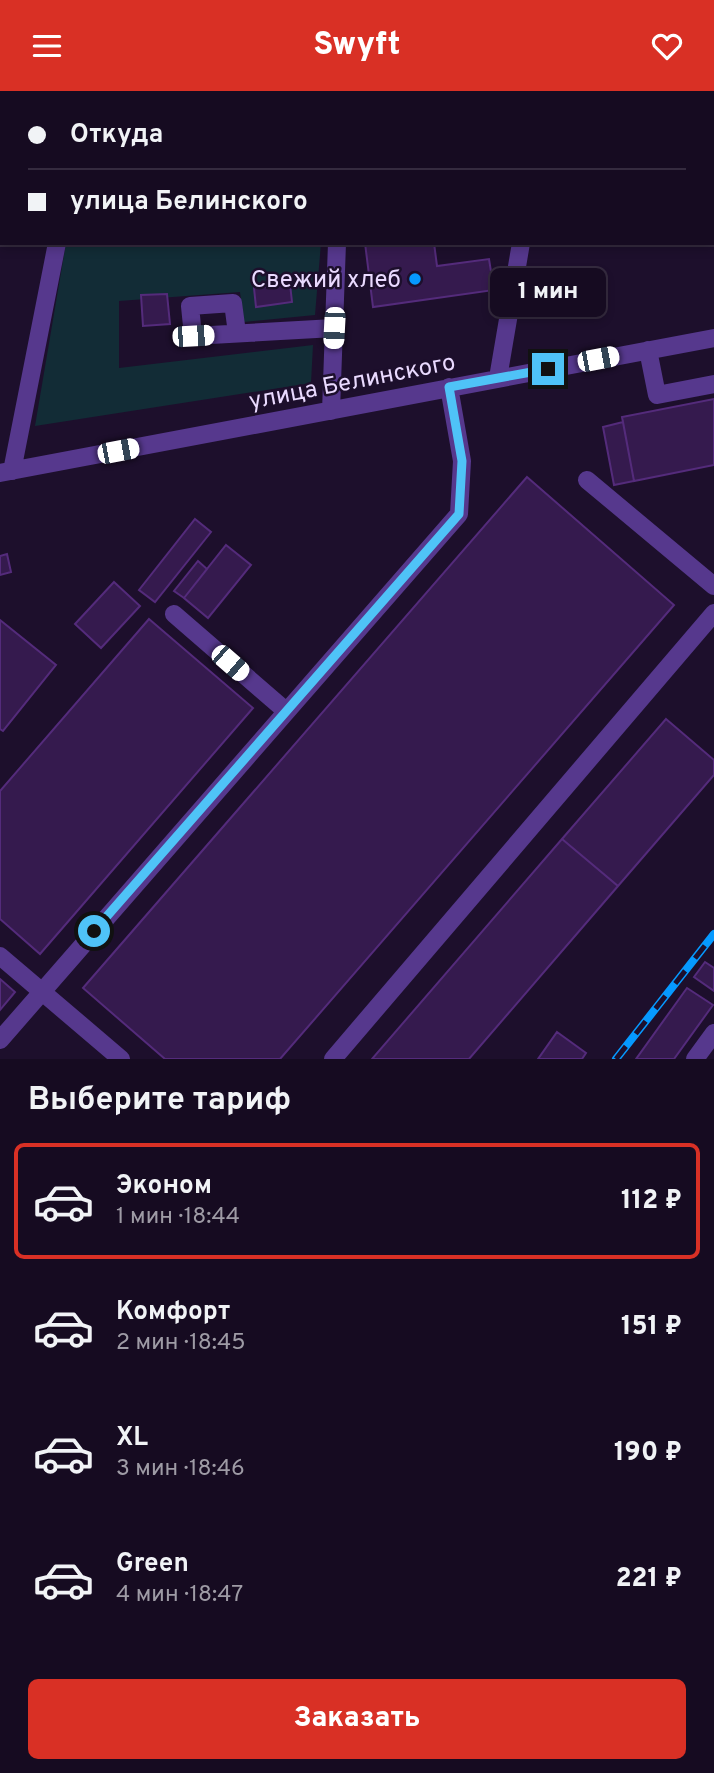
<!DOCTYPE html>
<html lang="ru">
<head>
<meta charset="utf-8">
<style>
	:root { --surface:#160b21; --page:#23192e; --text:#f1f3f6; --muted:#9e9ba5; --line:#352b3f; --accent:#d93025 }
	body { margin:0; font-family:Overpass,sans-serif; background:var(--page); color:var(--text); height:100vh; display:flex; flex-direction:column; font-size:26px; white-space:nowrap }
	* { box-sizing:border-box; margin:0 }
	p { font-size:23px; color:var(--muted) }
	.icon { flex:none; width:38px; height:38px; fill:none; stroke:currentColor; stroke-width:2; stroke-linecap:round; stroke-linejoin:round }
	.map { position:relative; height:968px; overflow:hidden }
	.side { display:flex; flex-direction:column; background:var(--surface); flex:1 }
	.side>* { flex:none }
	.guide { position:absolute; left:0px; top:0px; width:714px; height:154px; box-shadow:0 4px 10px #0003,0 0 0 2px var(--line); display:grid; align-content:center; height:154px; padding:0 28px; background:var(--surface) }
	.end { position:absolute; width:32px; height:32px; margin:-16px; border:9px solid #4fc3f7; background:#111; box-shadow:0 0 0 4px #111 }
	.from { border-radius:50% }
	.bubble { position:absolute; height:49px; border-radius:10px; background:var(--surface); box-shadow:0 4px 10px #0003,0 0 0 2px var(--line); font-size:23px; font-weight:800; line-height:49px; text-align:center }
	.car { position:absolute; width:21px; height:42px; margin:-21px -10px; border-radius:9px; box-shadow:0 0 5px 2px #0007; background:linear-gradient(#fff 24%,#345 0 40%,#fff 0 76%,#345 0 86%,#fff 0) }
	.guide b { display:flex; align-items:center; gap:24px; height:66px; font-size:26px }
	.guide b+b { border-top:2px solid var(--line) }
	.guide i { width:18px; height:18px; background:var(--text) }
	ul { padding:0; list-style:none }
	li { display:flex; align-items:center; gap:21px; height:116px; margin:0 14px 10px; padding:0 14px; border:4px solid transparent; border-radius:10px }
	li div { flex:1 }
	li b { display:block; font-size:26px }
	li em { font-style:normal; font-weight:800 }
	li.current { border-color:var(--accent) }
	li>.icon { width:63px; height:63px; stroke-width:1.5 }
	h2 { padding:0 28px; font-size:32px; line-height:84px }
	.primary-button { display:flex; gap:14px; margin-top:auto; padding:14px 28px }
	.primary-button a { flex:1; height:80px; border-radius:10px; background:var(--accent); color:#fff; font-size:28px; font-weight:800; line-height:80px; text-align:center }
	header { display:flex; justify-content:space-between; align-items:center; height:91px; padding:0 28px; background:var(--accent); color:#fff; font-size:32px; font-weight:800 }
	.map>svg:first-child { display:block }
</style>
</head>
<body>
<header><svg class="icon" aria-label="menu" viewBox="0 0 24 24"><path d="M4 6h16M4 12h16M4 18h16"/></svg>Swyft<svg class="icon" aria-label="heart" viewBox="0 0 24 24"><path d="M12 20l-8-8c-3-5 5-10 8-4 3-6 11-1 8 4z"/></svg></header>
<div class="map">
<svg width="714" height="968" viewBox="0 0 714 968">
	<rect width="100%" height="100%" fill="#1d0f2c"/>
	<path fill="#122c36" d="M66 152H321L315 224 244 231 240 201 119 210V277L313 254 311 292 35 335Z"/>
	<path fill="#351a4e" stroke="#542b7b" stroke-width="2" d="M586 0H684L683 2Z
		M365 152H434L437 175 489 168 494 199 373 216Z
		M551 176 570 178 566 207 547 205Z
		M290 193 292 211 256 216 254 197Z
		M167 203 170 233 143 235 141 204Z
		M714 308V374L634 390 622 326Z
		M623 331 634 390 614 394 603 336Z
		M527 386 674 514 280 968H165L83 897Z
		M195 428 211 441 155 511 139 499Z
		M226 454 251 474 208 527 184 507Z
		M7 463 11 481 0 484V465Z
		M198 470 207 478 184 507 174 500Z
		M114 491 140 515 101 557 75 533Z
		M149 528 253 617 40 863 0 828V700Z
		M0 529 56 574 3 640 0 638Z
		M666 628 714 669V684L618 795 562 748Z
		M562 748 618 795 469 968H372Z
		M705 871 714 877V900L694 886Z
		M0 888 15 901 0 919Z
		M687 897 713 914 674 968H636Z
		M557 941 586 962 582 968H538Z"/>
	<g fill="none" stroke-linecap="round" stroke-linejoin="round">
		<path stroke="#56388d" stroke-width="18" d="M85 2V0
			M343 2V0
			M0 55H2
			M712 63H714
			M237 242 233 212 190 215 193 245 334 237
			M648 259 657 304 714 293
			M498 287 521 152
			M331 320 337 152
			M12 380 57 152
			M0 382 714 247
			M587 389 714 495
			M174 523 286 620
			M0 865 121 968
			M0 949 459 423 462 370 449 296
			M333 968 714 522
			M695 968 714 942"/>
		<defs>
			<path id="rail" d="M616 968 714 843"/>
		</defs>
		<use href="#rail" stroke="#0699ff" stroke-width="8"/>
		<use href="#rail" stroke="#1d0f2c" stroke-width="5" stroke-dasharray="16" stroke-linecap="butt"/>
	</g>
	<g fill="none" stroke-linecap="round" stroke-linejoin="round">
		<path stroke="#4fc3f7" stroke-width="9" d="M94 840 459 423 462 370 449 296 548 278"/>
	</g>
	<circle fill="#0699ff" stroke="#1d0f2c" stroke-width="2.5" cx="415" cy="188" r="7"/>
	<g text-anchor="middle" stroke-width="5" stroke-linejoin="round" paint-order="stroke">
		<g font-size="24" fill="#eadaff" stroke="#1d0f2c" text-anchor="end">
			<text x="401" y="196">Свежий хлеб</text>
		</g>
		<g font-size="24" fill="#eadaff" stroke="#1d0f2c">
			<text transform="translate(352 290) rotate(-11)" y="8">улица Белинского</text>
		</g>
	</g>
</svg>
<i class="end from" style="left:94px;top:840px"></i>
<i class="end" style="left:548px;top:278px"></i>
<div class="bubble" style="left:490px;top:177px;width:116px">1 мин</div>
<i class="car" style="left:334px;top:237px;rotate:183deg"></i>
<i class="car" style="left:193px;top:245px;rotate:87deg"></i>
<i class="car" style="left:598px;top:268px;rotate:79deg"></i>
<i class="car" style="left:118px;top:360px;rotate:79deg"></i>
<i class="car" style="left:230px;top:572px;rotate:131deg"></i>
<div class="guide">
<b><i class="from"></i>Откуда</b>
<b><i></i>улица Белинского</b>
</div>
</div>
<section class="side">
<h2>Выберите тариф</h2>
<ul>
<li class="current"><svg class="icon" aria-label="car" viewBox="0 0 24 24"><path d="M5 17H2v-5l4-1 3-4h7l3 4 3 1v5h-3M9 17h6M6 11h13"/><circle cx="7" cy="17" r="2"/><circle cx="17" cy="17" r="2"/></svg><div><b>Эконом</b><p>1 мин · 18:44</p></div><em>112 ₽</em></li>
<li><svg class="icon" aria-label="car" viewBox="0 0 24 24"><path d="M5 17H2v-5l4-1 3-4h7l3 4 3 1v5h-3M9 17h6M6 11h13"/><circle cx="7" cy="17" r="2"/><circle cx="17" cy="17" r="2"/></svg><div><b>Комфорт</b><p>2 мин · 18:45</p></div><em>151 ₽</em></li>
<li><svg class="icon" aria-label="car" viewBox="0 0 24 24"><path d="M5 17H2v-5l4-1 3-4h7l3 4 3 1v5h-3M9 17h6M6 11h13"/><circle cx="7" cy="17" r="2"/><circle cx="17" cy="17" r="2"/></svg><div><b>XL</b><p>3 мин · 18:46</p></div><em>190 ₽</em></li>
<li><svg class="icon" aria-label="car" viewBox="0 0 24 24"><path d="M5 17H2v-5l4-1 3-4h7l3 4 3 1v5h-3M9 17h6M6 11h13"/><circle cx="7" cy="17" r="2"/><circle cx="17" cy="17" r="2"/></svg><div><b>Green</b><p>4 мин · 18:47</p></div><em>221 ₽</em></li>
</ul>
<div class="primary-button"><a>Заказать</a></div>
</section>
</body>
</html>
